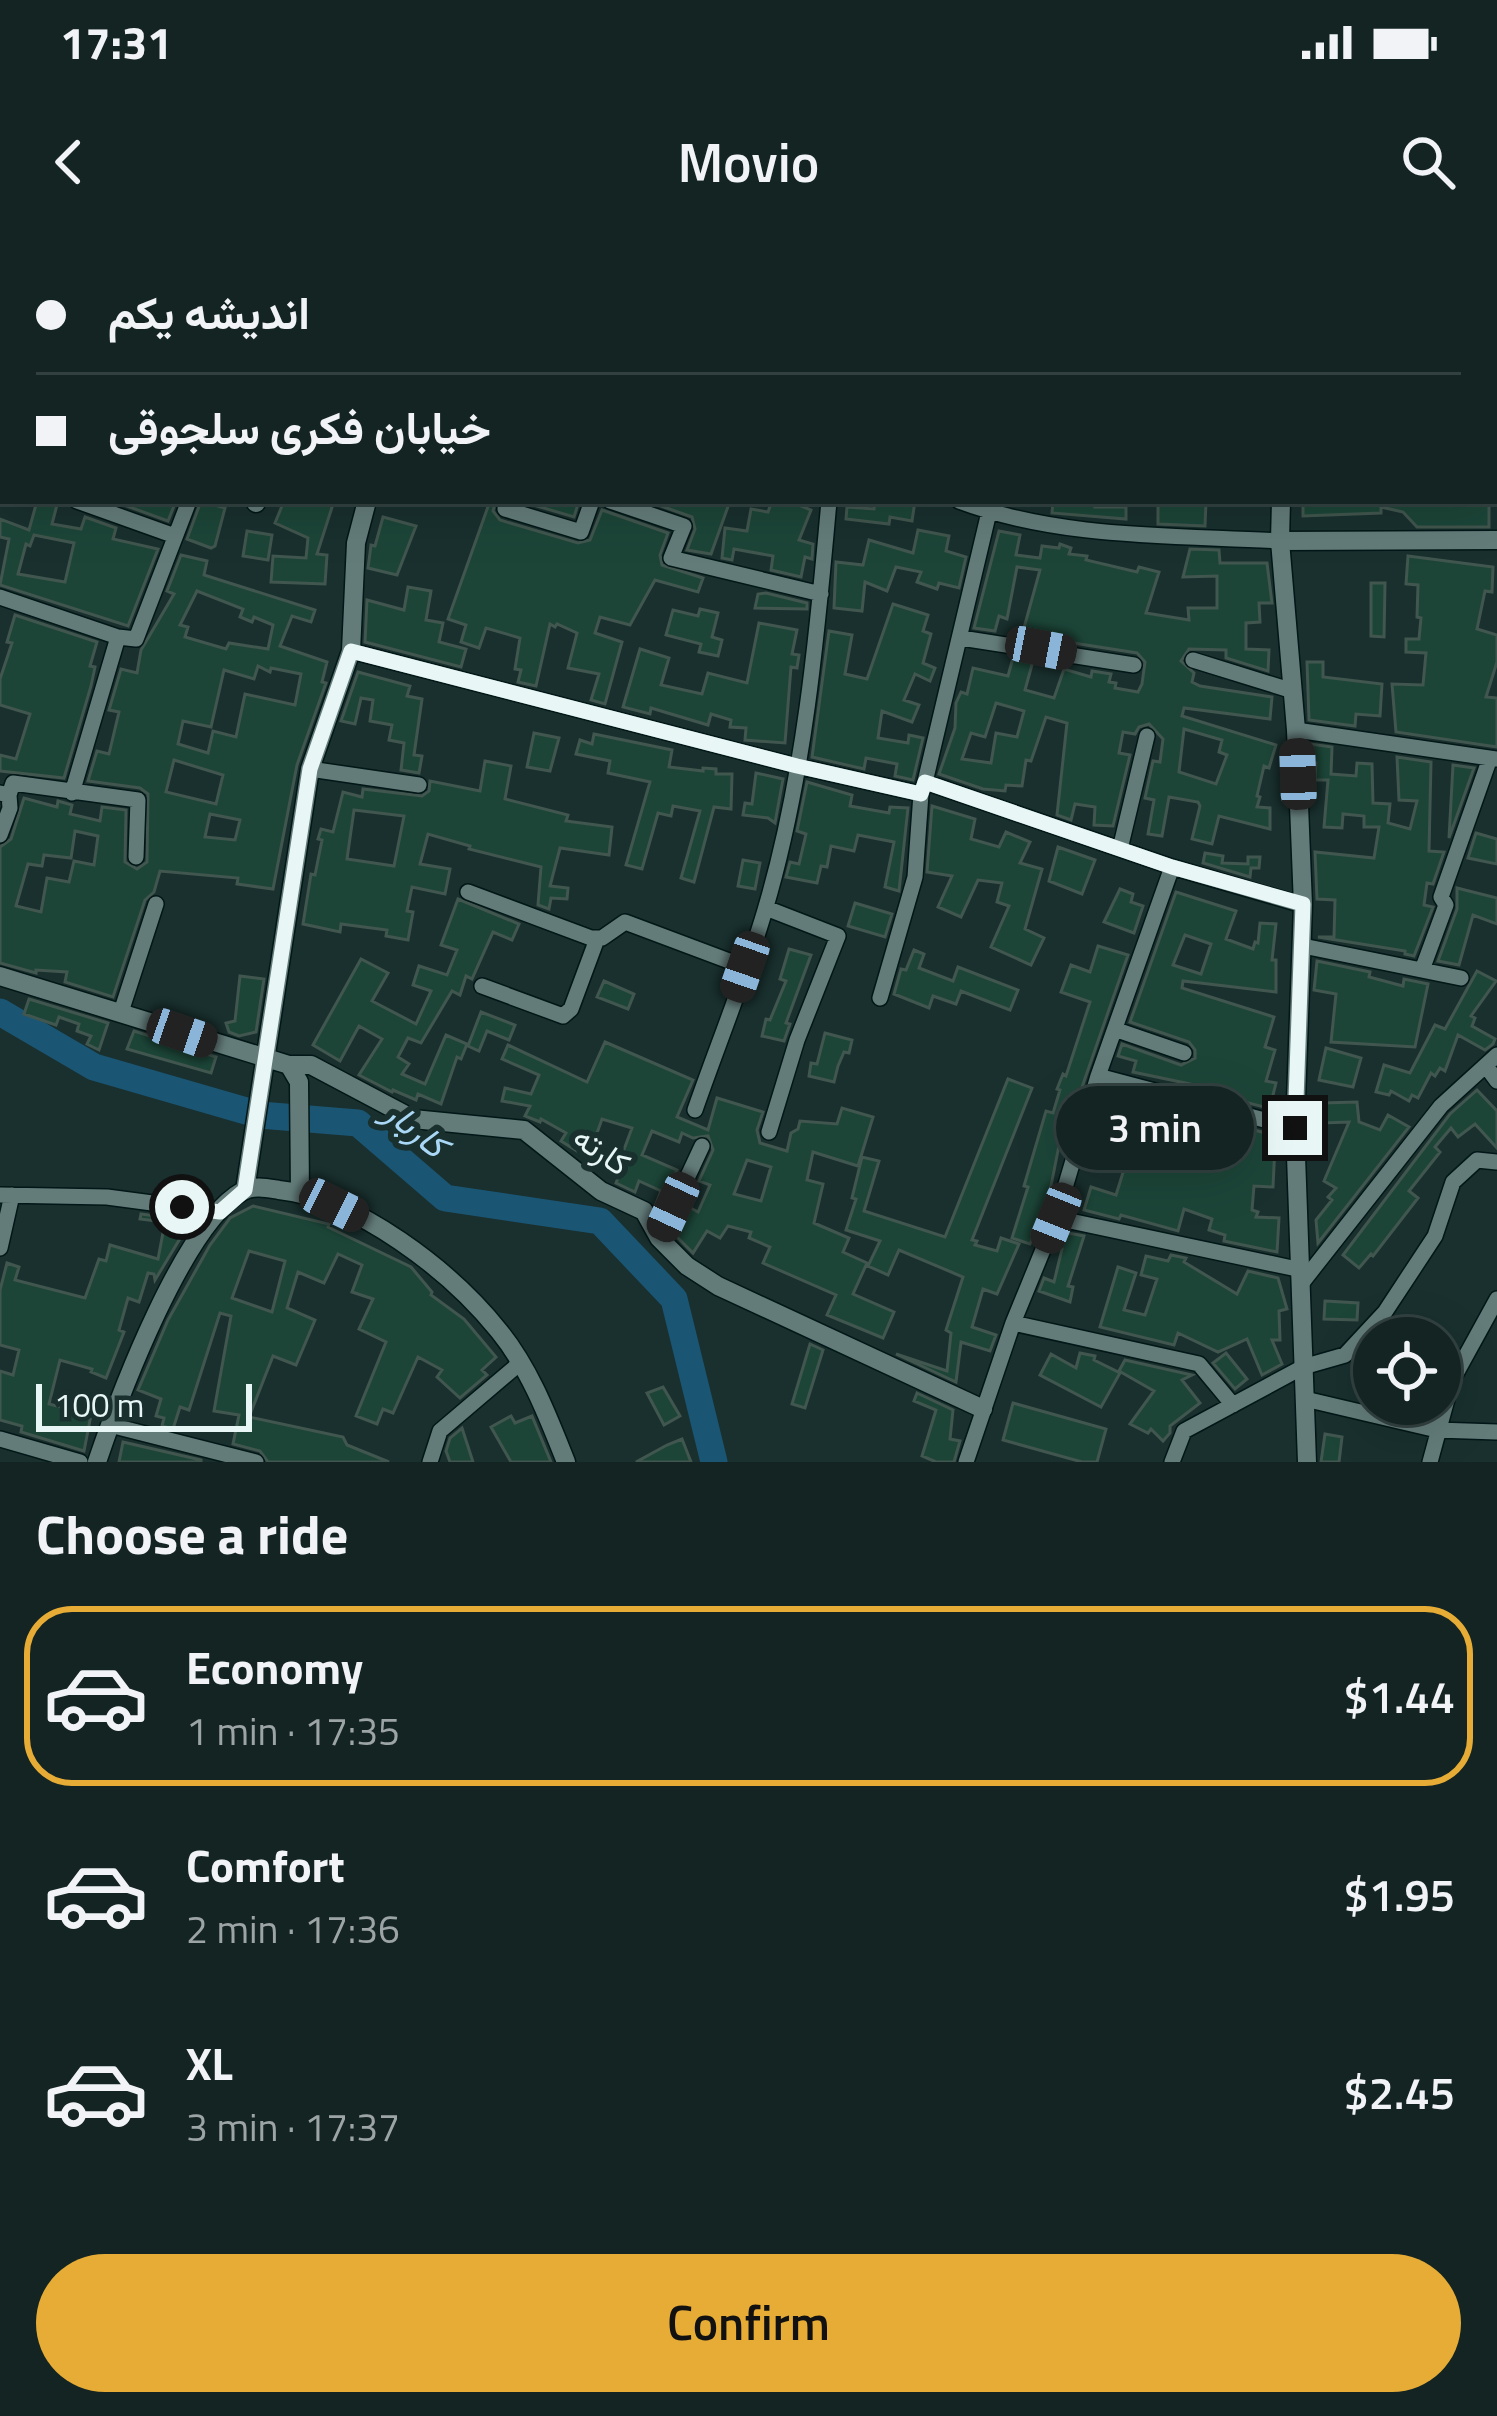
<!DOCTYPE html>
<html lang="en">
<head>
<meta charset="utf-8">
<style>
	:root { --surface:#132422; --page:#20302f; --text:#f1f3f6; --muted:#9da4a5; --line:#324140; --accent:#e7ac36 }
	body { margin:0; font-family:"Titillium Web",Vazirmatn,sans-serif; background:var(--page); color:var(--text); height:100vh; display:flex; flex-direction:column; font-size:45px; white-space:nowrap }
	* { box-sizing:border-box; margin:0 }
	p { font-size:39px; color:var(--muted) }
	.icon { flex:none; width:66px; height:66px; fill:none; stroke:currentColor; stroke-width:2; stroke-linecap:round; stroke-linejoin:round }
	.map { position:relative; height:1222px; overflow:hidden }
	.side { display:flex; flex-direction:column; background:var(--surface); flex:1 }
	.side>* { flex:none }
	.guide { position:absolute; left:0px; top:0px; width:1497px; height:264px; box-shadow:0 12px 48px #0002,0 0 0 3px var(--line); display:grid; align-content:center; height:264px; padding:0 36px; background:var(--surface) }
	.controls { position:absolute; left:1353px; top:1077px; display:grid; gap:24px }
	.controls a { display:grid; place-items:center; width:108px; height:108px; border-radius:50%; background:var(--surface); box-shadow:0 12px 48px #0002,0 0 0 3px var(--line); font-size:60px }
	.scale { position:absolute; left:36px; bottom:30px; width:216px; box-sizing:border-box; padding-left:12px; border:6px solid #e8f6f5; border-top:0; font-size:33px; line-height:42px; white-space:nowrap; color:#e8f6f5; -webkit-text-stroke:9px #19302e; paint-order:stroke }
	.end { position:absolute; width:54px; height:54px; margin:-27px; border:15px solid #e8f6f5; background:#111; box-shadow:0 0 0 6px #111 }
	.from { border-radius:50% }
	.bubble { position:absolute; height:84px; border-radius:42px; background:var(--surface); box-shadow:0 12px 48px #0002,0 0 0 3px var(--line); font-size:39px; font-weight:600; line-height:84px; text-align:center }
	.car { position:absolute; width:36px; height:72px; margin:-36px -18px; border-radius:15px; box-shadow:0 0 9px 3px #0007; background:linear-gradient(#222 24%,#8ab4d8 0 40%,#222 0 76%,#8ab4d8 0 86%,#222 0) }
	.guide b { display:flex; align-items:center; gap:42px; height:114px; font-size:45px }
	.guide b+b { border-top:3px solid var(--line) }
	.guide i { width:30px; height:30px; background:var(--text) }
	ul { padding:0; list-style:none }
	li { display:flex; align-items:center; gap:36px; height:180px; margin:0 24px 18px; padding:0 12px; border:6px solid transparent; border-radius:48px }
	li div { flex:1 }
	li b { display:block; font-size:45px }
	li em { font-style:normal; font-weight:600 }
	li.active { border-color:var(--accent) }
	li>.icon { width:108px; height:108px; stroke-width:1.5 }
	h2 { padding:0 36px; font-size:54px; line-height:144px }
	.button { display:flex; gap:24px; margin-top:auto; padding:24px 36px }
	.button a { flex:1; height:138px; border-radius:72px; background:var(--accent); color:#111; font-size:48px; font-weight:600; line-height:138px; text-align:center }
	.status { display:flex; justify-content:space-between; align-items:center; height:84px; padding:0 60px; background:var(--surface); direction:ltr }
	.status svg { height:33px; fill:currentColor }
	header { display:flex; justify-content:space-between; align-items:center; height:156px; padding:0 36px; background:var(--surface); font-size:54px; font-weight:600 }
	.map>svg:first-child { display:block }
</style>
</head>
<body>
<div class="status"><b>17:31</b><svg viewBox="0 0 49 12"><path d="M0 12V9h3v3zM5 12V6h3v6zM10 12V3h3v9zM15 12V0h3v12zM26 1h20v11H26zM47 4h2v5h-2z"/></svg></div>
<header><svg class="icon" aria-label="back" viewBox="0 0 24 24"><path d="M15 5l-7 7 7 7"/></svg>Movio<svg class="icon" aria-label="search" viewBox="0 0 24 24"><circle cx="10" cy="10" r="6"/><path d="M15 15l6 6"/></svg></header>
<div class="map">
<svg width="1497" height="1222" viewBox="0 0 1497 1222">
	<rect width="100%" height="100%" fill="#19302e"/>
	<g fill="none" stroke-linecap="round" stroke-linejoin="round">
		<path stroke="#1b5574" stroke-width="27" d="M0 772 94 827 260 875 358 883 445 958 600 981 674 1059 714 1222"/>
	</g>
	<path fill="#1c4538" stroke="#41564e" stroke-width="3" fill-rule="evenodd" d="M37 261H58L52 284 81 289 85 277 116 288 113 299 158 309 128 386 0 345 9 299 0 297V279L29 290ZM34 295 74 303 65 342 18 334 26 304 30 306Z
		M113 261H176L168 281Z
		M201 261 225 268 215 306 211 308 187 299Z
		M284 261H334L317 314 327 315 325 344 271 342 273 316 306 318 308 298 275 283Z
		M490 261H496L493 271 500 280 578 303 590 300 602 270 668 293 660 315 662 325 703 338 698 352 655 340 630 385 600 377 595 393 622 402 605 464 591 460 599 434 568 428 577 393 557 384 555 387 550 384 536 446 518 442 521 430 515 429 520 398 486 388 479 408 461 402 466 385 448 379Z
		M520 261H579L574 277Z
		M647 261H730L711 314 687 310 695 289 692 277Z
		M772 261H789L811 270 799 300 813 304 812 319 805 317 801 337 771 330 773 316 734 309 732 320 722 318 725 288 747 291 751 269 768 272Z
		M875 261H915L912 281 890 277 889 284 846 279 847 267 874 269Z
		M1053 261H1096L1095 267H1126V279L1052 273Z
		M1158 261 1206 262 1205 286 1158 284Z
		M1303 261H1489V287H1417L1403 272 1381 267V273L1303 276Z
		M383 277 416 286 397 335 368 328 371 305 375 306Z
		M918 290 949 296 946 311 966 317 959 348 939 343 937 349 917 342 921 332 896 327 887 351 865 342 862 371 834 368 836 322 863 325 869 300 913 313Z
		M247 291 272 295 268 320 243 316Z
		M999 291 1020 295 1016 315 1040 318 1042 306 1059 308 1060 304 1071 308 1069 314 1087 316 1086 320 1137 332 1139 327 1159 332 1146 373 1189 380 1188 368H1217V336L1183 337 1190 309 1219 310 1220 323H1267L1272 363H1259L1260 382 1246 383V409L1269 410 1268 431 1226 418V410L1189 409 1181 421 1194 433 1192 442 1200 446 1272 457 1270 479 1184 468 1182 476 1276 505 1269 528 1264 526 1257 556 1260 557 1257 567 1270 568V589L1219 576 1212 604 1192 599 1200 566 1198 562 1169 557 1162 596 1148 594 1154 560 1145 558 1153 521 1160 522 1163 499 1149 484 1139 487 1135 494 1123 492 1119 513 1130 515 1113 586 1094 585 1095 567 1075 564 1071 580 1057 575 1067 483 1046 477 1031 521 1026 520 1022 546 1006 545 1005 551 983 549 939 534 955 488 956 463 961 452 967 454 973 428 1008 436 1013 418 1033 421 1025 450 1054 458 1064 429 1091 437 1092 431 1111 434 1109 442 1116 443 1115 448 1138 452 1142 444 1145 422 1137 413 1022 395 1040 330 1017 327 1007 379 999 376 995 391 974 388ZM996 463 1024 471 1017 497 996 493 991 523 962 519 971 493 985 497ZM1184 489 1222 500 1219 512 1227 515 1216 544 1179 532Z
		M181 315 207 321 204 335 315 370 311 382 292 376 280 406 327 422 322 442 326 443 297 525 273 649 237 644 238 638 160 631 154 652 145 660 113 757 65 742 67 732 36 730V733L0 723V607L11 599 24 558 57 567 58 561 72 565 70 574 100 581 102 567 126 570 125 622 137 629 147 622 148 554 140 548 88 541 97 511 109 514 119 472 109 470 121 429 137 433 141 410 174 354 167 351ZM197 351 243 369 240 377 252 382 254 377 273 385 268 409 229 403 226 409 185 397 188 387 180 385ZM258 426 270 432 271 428 301 434 295 465 245 454 236 497 213 491 208 513 178 504 183 481 211 487 224 430 254 439ZM174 520 223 535 216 564 166 552ZM210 574 240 580 235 600 205 597ZM75 591 98 596 94 625 74 621 69 642 47 638 41 672 16 666 28 624 42 626 44 615 71 618Z
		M1408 316 1493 327 1492 352 1485 351 1477 389 1497 395V422L1486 457 1497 458V507L1396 492 1392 444 1423 445 1426 413 1406 412V399H1419L1421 378 1417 377 1418 345 1406 344Z
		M1371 343H1385L1384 397 1371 396Z
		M408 347 431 351 426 380 443 383 439 402 466 409 461 427 365 402 367 360 404 370Z
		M766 353 807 363V369L755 368 758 354Z
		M893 364 928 375 923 391 931 394 923 423 935 428 930 441 915 434 904 460 919 465 912 482 882 471 878 498 908 503 909 495 923 498 913 540 895 536 897 524 866 518 864 529 812 517 829 391 852 395 845 434 867 439Z
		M700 369 718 373 712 397 722 400 718 416 699 412 701 404 666 395 673 370 698 376Z
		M15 375 97 402 90 426 95 427 91 446 64 538 0 531V515L16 519 30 474 0 465V439L12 403 7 402Z
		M759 383 797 390 792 414 799 415 797 428 791 427 785 503 745 500 746 488 730 487 731 480 711 474 708 485 651 468 650 474 623 467 640 409 669 418 661 445 702 454 708 433 747 443Z
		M1307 422H1323V437L1382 444 1380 476 1356 474 1355 486 1309 480Z
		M358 432 410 446 407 456 422 459 414 515 422 516 419 533 401 530 404 503 389 500 392 485 370 481 373 460 361 458 355 484 341 481Z
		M534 493 559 498 550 531 527 527Z
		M594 494 672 510 669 527 703 531V528L716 529V534H732L731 569 714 567 694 642 681 638 700 571 673 566 671 576 658 573 642 629 626 625 650 542 608 533 610 521 576 514 580 500 592 504Z
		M1310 504 1332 507 1331 534 1356 536 1357 523 1372 524 1373 563 1390 564 1388 583 1410 589 1417 561 1399 560 1397 517 1431 522 1429 611 1444 612 1433 644 1427 643 1424 665 1433 667 1414 716 1405 714V711L1318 697H1334L1335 660 1317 659 1315 612 1374 618 1379 587H1364V576L1343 574 1342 588 1324 587 1328 540H1315L1316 523H1311Z
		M485 521 511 526 505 559 568 575 566 581 612 587 609 615 560 608 550 646 568 648 567 659 551 658 549 669 538 665 541 627 469 609 470 606 428 594 420 624 450 629 445 654 412 647 407 671 413 672 408 700 386 696 387 690 341 684 340 692 303 684 311 634 315 635 322 600 318 599 321 589 333 592 343 552 362 557 363 549 422 556 429 551 430 541 480 551ZM354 570 404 576 394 626 347 619Z
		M1453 525 1474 528 1449 598Z
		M756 533 783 539 775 583 768 578 743 575 745 563 752 564Z
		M807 542 852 555 850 566 889 573 890 567 908 568 899 651 885 647 894 602 858 595 854 611 831 606 827 627 821 626 817 643 786 637 790 622 799 624 806 594 797 591Z
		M932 566 975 579 971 599 999 607 1006 592 1030 602 1020 623 1042 629 1025 689 1044 698 1031 725 991 707 1009 666 997 662 1002 643 978 640 961 677 938 667 952 636 927 632Z
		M1476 593 1497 599V624L1468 618Z
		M1058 607 1095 620 1082 654 1049 641Z
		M1205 613 1223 616 1222 623 1248 624V617H1260L1259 628H1251L1250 637 1203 623Z
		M743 620 760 623 755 649 738 646Z
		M1457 648 1497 658V684L1473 675 1459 725 1438 721 1457 669Z
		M1120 649 1133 654 1131 662 1143 666 1134 693 1104 682Z
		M1176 652 1236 671 1226 699 1253 709 1255 702 1258 703 1260 683 1276 684 1272 720H1276V752L1183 741 1182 748 1274 777 1265 807 1275 810 1266 841 1276 843 1272 859 1266 858 1264 867 1189 848 1190 844 1133 832 1136 821 1118 816 1122 804 1181 825 1195 818V810L1189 802 1130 782ZM1185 695 1211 704 1201 734 1173 725Z
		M458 659 519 684 512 700 493 692 472 739 466 736 460 755 452 751 421 803 408 798 398 817 409 824 402 834 425 844 446 795 467 804 461 819 457 817 441 864 418 854 416 860 393 850 392 852 359 835 382 799 359 786 340 821 313 805 361 719 388 733 372 761 416 784 431 751 413 745 419 726 447 735 457 710 441 705Z
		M855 663 892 674 885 697 848 686Z
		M1098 706 1128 715 1073 873 1066 870 1047 966 1030 1004 1012 998 1028 947 1024 946 1046 871 1053 873 1060 850 1057 849 1063 834 1066 836 1090 762 1061 752 1071 725 1090 732Z
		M789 709 811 715 786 783 790 784 784 801 762 796 766 779 770 780 786 741 780 739Z
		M914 710 924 714 919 728 953 741 958 727 1018 750 1010 770 961 751 956 764 933 756 929 768 894 754 901 729 906 730Z
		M1317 721 1370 732 1369 737 1403 746 1404 739 1428 744 1415 807 1331 802 1336 754 1314 750Z
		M1477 731 1496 741 1471 776 1475 778 1472 786 1495 799 1493 804 1485 810 1458 795 1445 831 1440 828 1435 836 1431 833 1418 858 1412 855 1409 861 1391 851 1389 855 1376 852 1384 825 1410 833 1435 785 1445 789Z
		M240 736 264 739 256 792 239 796 229 792 226 783 235 781Z
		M604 741 634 754 628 769 597 757Z
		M29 759 108 783 99 810 87 804 91 796 77 791 79 784 59 777 56 785 24 774Z
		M481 772 515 785 509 800 487 791 479 811 468 806Z
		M134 791 216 817 211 833 127 809Z
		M825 793 852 800 849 813 844 812 838 826 834 842 809 836 811 823 817 824Z
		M605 802 693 840 677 877 708 890 717 858 763 872 757 890 760 903 787 911 791 893 798 889 800 881 837 884 842 868 873 877 858 926 813 912 807 940 823 944 814 983 849 998 843 1012 867 1023 853 1054 894 1072 883 1098 827 1075 836 1055 763 1023 770 1007 749 998 751 992 728 986 720 998 707 991 693 1013 674 994 687 966 698 972 710 945 699 941 713 910 708 896 693 898 682 893 679 902 652 891 642 915 677 930 661 966 656 964 661 951 639 941 635 952 616 943 620 933 616 931 632 888 602 879 588 918 561 901 566 893 541 879 540 882 525 876 530 866 502 861 505 848 531 854 539 835 502 819 508 805 587 842ZM747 920 771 927 761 961 734 954Z
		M1326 808 1361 818 1353 847 1319 840Z
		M1008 839 1032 848 972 1000 977 1001 975 1005 997 1011 1001 998 1019 1004 997 1054 983 1049 972 1087 996 1095 990 1111 961 1102 956 1142 896 1114 947 1131 951 1093 946 1090 963 1037 899 1010 888 1035 868 1026 880 1001 846 990 856 959 852 958 862 917 879 921 864 971 945 997Z
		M1477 850 1497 871V908L1475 884 1458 897 1451 888 1435 907 1440 912 1409 951 1418 958 1373 1016 1371 1014 1359 1028 1343 1015 1450 874Z
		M1106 851 1206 886 1208 878 1281 897V905H1275L1273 947 1254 946 1252 970 1258 972 1256 977 1279 978 1277 1012 1224 1001 1225 995 1209 990 1212 979 1184 969 1178 991 1121 975 1119 979 1084 970 1091 947 1116 955 1136 891 1106 880V885L1096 884Z
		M1357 862 1359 882 1380 890 1388 875 1409 887 1318 1003 1316 980 1332 960 1328 957 1336 948 1324 941 1349 882 1322 883V863Z
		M253 966 329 984 328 987 411 1027 432 1052 431 1055 464 1079 496 1117 482 1130 487 1135 460 1158 437 1137 442 1130 418 1117 393 1173 383 1169 377 1184 356 1176 386 1102 359 1089 373 1059 352 1052 362 1025 338 1014 324 1043 298 1032 287 1068 315 1080 296 1125 273 1116 249 1177 343 1197 347 1205 389 1222H268L260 1211 233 1204 239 1175 214 1171 231 1076 220 1073 189 1170 180 1167 173 1189 162 1186 164 1178 156 1176 161 1159 138 1150 168 1080 210 1005 230 978ZM249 1011 285 1021 272 1072 232 1058Z
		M141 974 178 979 187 987 155 1040 154 1034 148 1033 139 1062 128 1058 119 1090 124 1092 106 1138 91 1132 92 1129 60 1120 49 1164 91 1175 84 1211 21 1192 22 1186 0 1180V1131L13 1135 19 1110 0 1105V1050L7 1023 19 1027 15 1040 85 1058 99 1019 106 1021 110 1005 158 1019 165 982 140 979Z
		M1063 992 1084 996 1068 1046 1073 1047 1070 1062 1039 1051 1044 1038 1054 1042 1062 1009 1057 1008Z
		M1171 1015 1186 1018 1184 1022 1237 1054 1248 1031 1278 1038 1287 1069 1279 1071 1280 1100H1272L1282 1124 1262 1135 1247 1099 1218 1112 1178 1093 1174 1105 1100 1087 1118 1027 1136 1033 1124 1070 1145 1075 1157 1039 1141 1035 1146 1016 1168 1021Z
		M1325 1061 1358 1063 1357 1080 1324 1079Z
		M810 1104 823 1110 805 1168 792 1164Z
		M1080 1113 1095 1116 1094 1120 1120 1133 1101 1167 1040 1135 1051 1114 1076 1128Z
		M1226 1113 1247 1139 1235 1149 1213 1123Z
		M1125 1120 1192 1135 1182 1140 1200 1163 1170 1186V1193L1163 1201 1151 1189 1148 1193 1130 1184 1154 1151 1119 1131Z
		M663 1147 680 1176 664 1185 647 1153Z
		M917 1153 953 1170 950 1199 960 1201 954 1222H936L922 1216 936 1170 914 1161Z
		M1013 1163 1106 1189 1097 1222H1082L1003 1200Z
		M511 1176 515 1183 532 1176 551 1222H511L491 1187Z
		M462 1188 473 1222H450L446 1211 450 1198Z
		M1325 1194 1342 1197 1339 1222H1321Z
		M682 1199 691 1222H636L667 1205Z
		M123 1202 201 1220V1222H119Z"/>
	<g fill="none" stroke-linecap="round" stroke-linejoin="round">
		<defs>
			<path id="minor" d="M1494 12H1497
				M1494 167H1497
				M0 233 3 235
				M77 261 175 296
				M610 261 684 286 671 318 821 354
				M959 261C1060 299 1173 295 1280 301
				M505 269 581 292 592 261
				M0 357 118 397
				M961 398 1134 425
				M351 411 797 526 921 554 925 542 1172 627 1303 665
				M1193 420 1293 451
				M1296 490 1497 519
				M310 529 419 545
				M925 542 989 272
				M0 553 9 555 13 543 138 560 136 617
				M72 553 118 397 136 399 189 261
				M0 595 10 568 9 555
				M1120 609 1147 496
				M468 652 591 698H602L625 682 745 727
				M766 668 838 696 797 800 769 892
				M1303 706 1461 738
				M1422 730 1446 665 1441 657 1490 518
				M482 746 563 776 571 769 597 699
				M880 758 915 637 921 554
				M121 772 156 664
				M1117 790 1184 813
				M1486 826 1497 841
				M1098 836 1295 888
				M695 870C718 804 745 738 765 670 804 539 817 397 829 261
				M0 955 107 957 220 972
				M1056 978 1297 1029
				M659 998 702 906
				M0 1008 12 955
				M1301 1044 1441 866 1497 815
				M1013 1083 1199 1124 1233 1165
				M1305 1159 1437 1190 1497 1192
				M110 1185 256 1222
				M0 1199 80 1222
				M430 1222 440 1191 520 1123
				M966 1222 1013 1083 1056 978 1098 836 1172 627
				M1172 1222 1184 1191 1303 1127 1345 1115 1385 1072 1435 996 1453 942 1477 920 1497 922
				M1430 1222 1452 1141 1497 1059"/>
			<path id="tertiary" d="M254 0V3
				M467 0V3
				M761 0V3
				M1276 0V3
				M255 261 256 263
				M1281 261 1280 301 1296 490 1303 665 1295 888 1307 1222
				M1280 301 1497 300
				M0 736 289 825 299 842 300 953
				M289 825H311L413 879 524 890 601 951 644 971 659 998 687 1026 718 1046 983 1169
				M245 950 310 529 351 411 356 303 367 261
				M97 1222C119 1157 184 982 243 951 254 945 267 948 279 950 357 958 451 1031 499 1091 530 1129 548 1177 566 1222"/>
		</defs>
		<use href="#minor" stroke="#021717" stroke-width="18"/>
		<use href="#tertiary" stroke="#021717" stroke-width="21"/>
		<use href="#minor" stroke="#637c7a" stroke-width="15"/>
		<use href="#tertiary" stroke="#637c7a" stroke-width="18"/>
	</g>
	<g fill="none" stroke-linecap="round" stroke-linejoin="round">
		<path stroke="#e8f6f5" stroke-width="15" d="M182 967 220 972 245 950 310 529 351 411 797 526 921 554 925 542 1172 627 1303 664 1295 888"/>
	</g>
	<g text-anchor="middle" stroke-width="12" stroke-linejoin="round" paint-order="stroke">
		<g font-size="33" fill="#e8f6f5" stroke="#19302e">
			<text transform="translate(602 910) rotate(35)" y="12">کارته</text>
		</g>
		<g font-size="36" font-style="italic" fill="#a9d7f5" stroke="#19302e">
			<text transform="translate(416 888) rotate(39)" y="13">کاربار</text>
		</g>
	</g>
</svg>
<div class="controls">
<a><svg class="icon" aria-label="locate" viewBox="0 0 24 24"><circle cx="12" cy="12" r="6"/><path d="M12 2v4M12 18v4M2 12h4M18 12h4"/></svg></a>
</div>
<div class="scale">100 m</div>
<i class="end from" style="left:182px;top:967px"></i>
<i class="end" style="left:1295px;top:888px"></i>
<div class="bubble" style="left:1056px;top:846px;width:198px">3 min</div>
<i class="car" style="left:1041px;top:408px;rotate:101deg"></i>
<i class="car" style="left:1298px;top:534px;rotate:358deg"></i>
<i class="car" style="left:745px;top:727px;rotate:199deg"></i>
<i class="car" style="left:182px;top:793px;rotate:109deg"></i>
<i class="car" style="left:334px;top:965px;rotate:116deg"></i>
<i class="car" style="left:673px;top:967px;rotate:205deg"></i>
<i class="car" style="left:1056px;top:978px;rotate:202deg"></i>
<div class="guide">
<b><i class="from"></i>اندیشه یکم</b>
<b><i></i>خیابان فکری سلجوقی</b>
</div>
</div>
<section class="side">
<h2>Choose a ride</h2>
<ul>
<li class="active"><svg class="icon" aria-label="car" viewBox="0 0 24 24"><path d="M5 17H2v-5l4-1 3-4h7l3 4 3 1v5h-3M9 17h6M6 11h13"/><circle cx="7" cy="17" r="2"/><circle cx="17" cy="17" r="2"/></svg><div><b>Economy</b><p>1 min · 17:35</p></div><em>$1.44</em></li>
<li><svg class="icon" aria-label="car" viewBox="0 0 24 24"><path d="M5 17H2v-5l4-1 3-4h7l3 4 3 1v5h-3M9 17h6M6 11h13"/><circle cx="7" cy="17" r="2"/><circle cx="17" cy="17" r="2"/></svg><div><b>Comfort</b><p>2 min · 17:36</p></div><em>$1.95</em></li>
<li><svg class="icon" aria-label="car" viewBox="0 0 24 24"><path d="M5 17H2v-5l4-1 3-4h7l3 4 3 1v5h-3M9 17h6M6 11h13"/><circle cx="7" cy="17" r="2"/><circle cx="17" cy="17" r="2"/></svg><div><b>XL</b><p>3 min · 17:37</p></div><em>$2.45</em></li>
</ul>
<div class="button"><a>Confirm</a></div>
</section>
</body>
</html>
